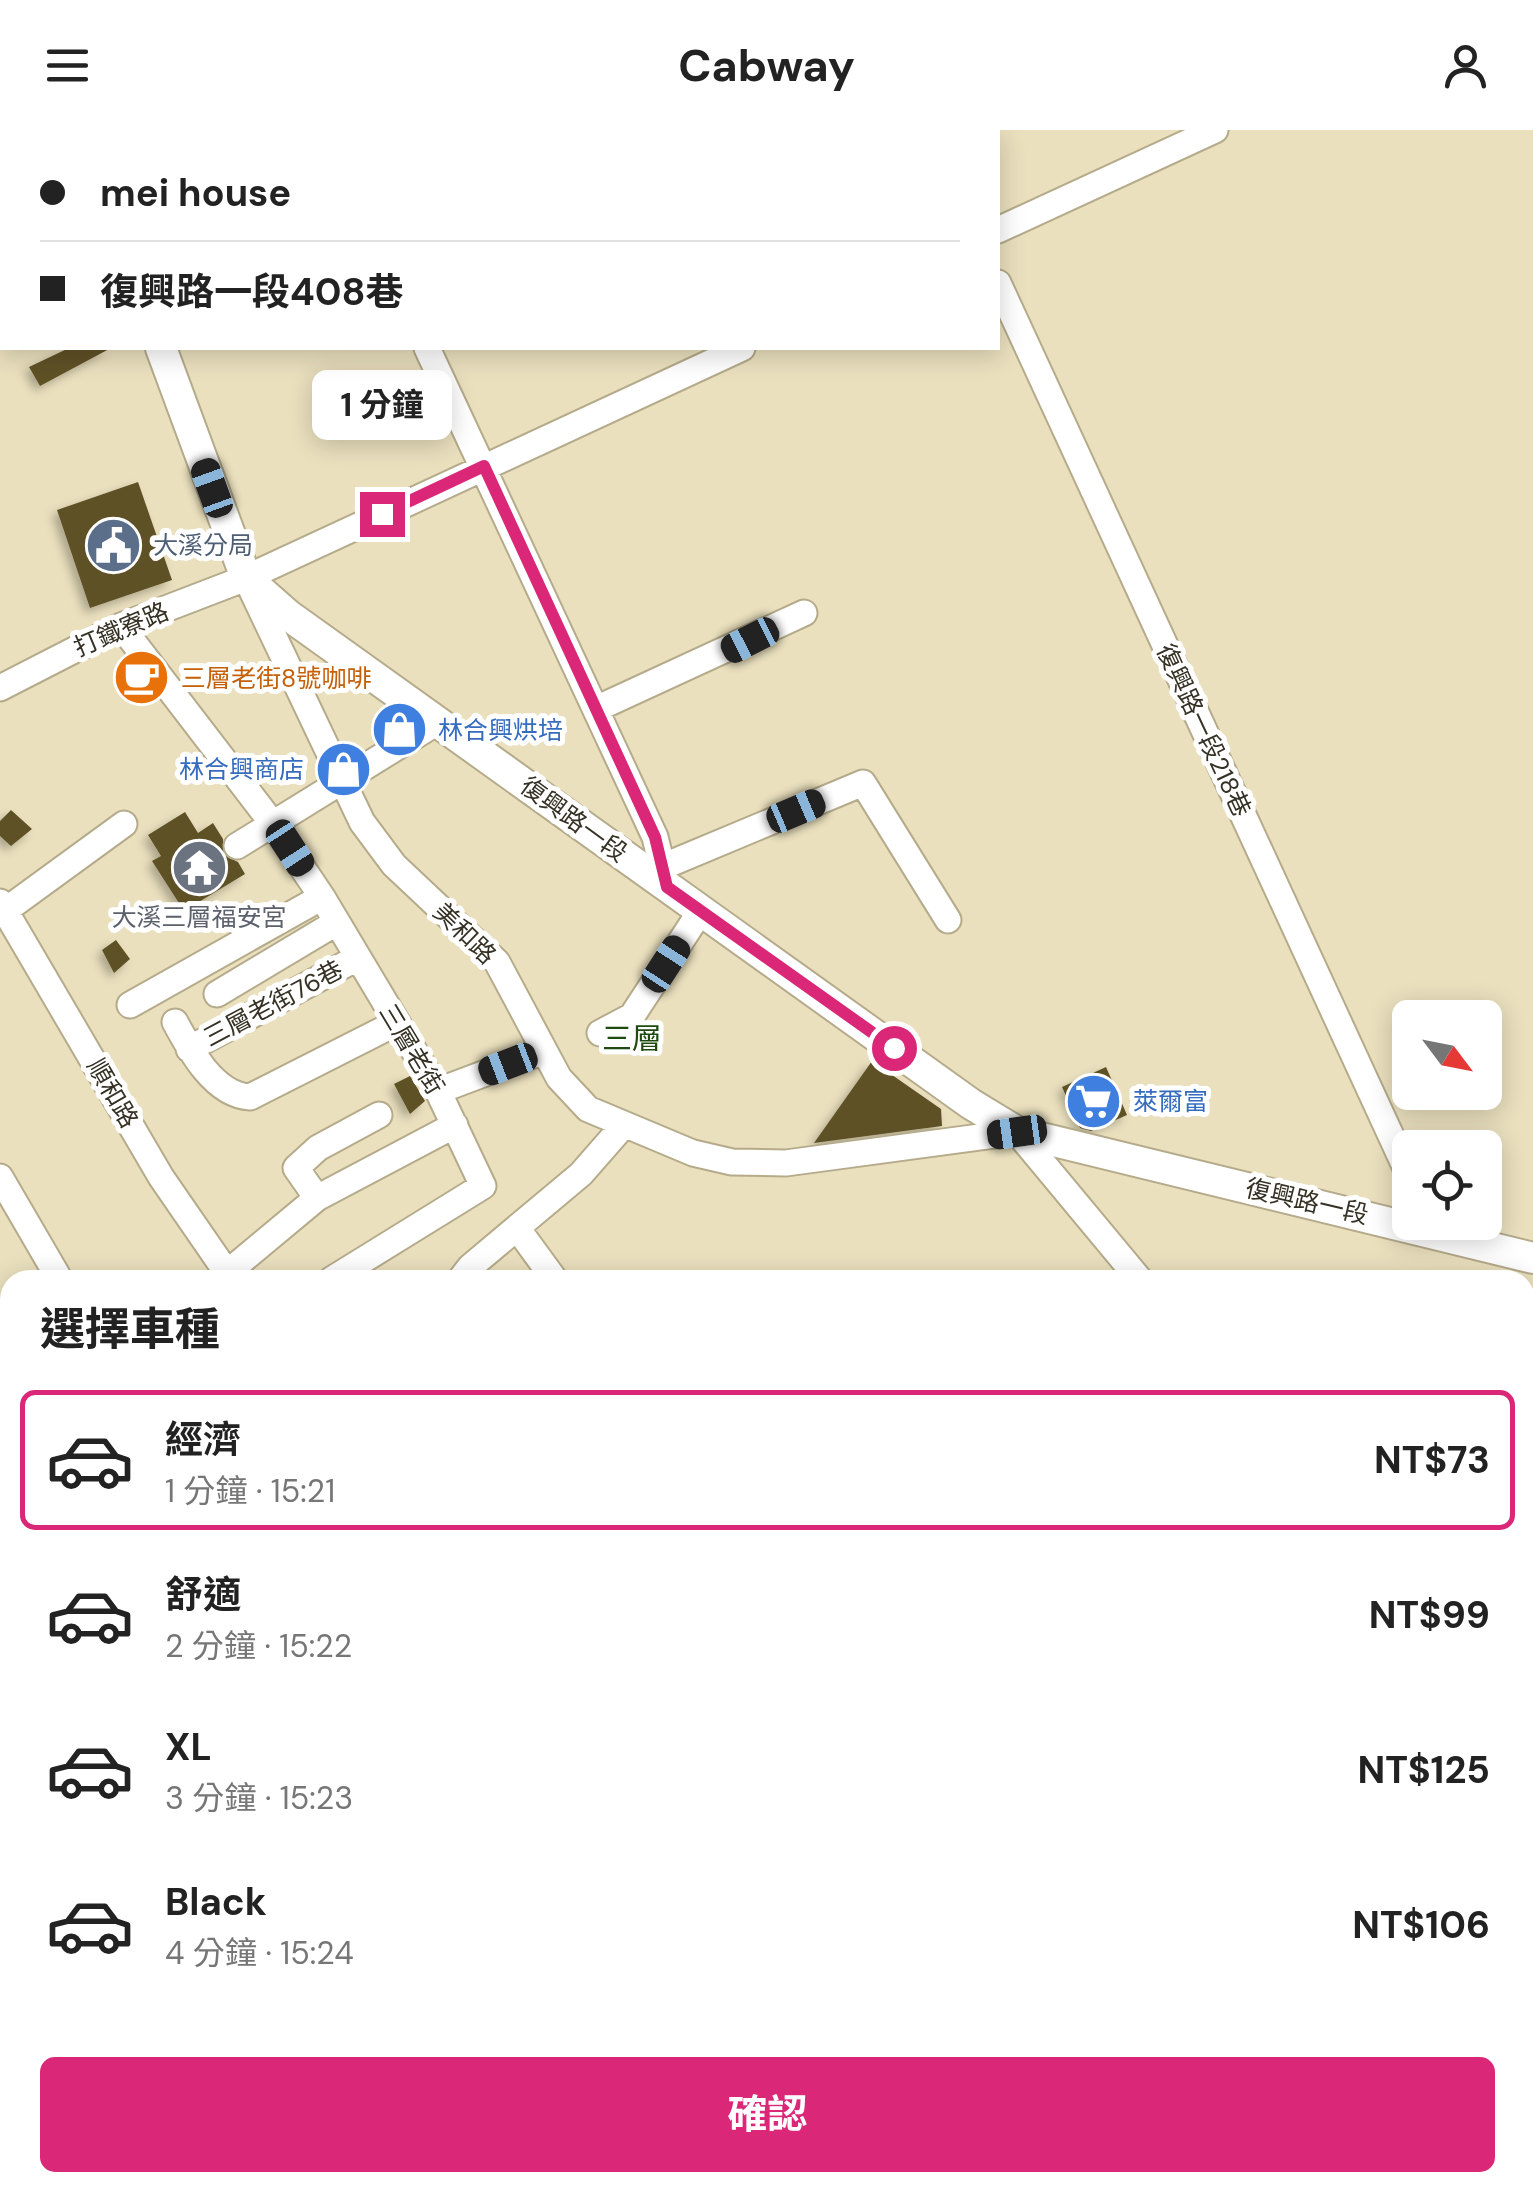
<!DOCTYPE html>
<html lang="zh-TW">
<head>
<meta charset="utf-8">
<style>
	:root { --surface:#fff; --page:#f6f6f6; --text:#222; --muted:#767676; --line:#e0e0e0; --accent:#db2777 }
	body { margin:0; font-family:"DM Sans","Noto Sans TC",sans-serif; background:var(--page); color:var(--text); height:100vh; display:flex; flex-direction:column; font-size:38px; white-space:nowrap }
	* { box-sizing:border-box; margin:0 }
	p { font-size:32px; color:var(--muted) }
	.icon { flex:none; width:55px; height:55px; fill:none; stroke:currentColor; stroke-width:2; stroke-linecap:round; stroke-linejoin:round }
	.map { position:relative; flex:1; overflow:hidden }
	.sheet { position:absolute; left:0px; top:1140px; width:1535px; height:922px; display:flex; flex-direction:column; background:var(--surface); border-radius:30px 30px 0 0; box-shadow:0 5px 25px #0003 }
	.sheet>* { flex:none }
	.banner { position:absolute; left:0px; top:0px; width:1000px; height:220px; box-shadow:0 5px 25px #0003; display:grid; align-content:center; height:220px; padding:0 40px; background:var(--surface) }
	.needle { width:65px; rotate:122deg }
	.buttons { position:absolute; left:1392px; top:870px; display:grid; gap:20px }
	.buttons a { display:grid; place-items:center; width:110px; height:110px; border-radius:15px; background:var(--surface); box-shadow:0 5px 25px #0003; font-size:50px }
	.end { position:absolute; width:45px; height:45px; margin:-22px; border:12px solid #db2777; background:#fff; box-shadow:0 0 0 5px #fff }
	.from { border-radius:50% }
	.bubble { position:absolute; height:70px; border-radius:15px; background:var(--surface); box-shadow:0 5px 25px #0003; font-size:32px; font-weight:700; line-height:70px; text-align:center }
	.car { position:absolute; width:30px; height:60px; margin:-30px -15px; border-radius:12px; box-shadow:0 0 8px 2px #0007; background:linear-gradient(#222 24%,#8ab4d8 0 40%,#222 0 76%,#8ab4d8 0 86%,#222 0) }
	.banner b { display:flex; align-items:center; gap:35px; height:95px; font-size:38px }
	.banner b+b { border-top:2px solid var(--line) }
	.banner i { width:25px; height:25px; background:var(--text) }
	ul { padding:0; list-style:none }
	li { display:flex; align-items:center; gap:30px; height:140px; margin:0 20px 15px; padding:0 20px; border:5px solid transparent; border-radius:15px }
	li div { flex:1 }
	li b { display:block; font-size:38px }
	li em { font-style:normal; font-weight:700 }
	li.selected { border-color:var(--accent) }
	li>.icon { width:90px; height:90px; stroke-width:1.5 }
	h2 { padding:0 40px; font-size:45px; line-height:120px }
	.primary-button { display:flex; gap:20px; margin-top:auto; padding:20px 40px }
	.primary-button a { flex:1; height:115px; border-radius:15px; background:var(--accent); color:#fff; font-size:40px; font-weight:700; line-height:115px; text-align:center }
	header { display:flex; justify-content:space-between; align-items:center; height:130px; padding:0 40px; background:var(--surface); font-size:45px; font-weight:700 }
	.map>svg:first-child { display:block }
</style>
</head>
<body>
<header><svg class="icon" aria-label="menu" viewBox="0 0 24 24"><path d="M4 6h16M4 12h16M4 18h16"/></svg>Cabway<svg class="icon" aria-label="person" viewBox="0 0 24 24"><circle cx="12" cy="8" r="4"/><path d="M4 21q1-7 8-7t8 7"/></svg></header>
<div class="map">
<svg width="1533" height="2061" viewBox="0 0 1533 2061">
	<defs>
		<filter id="shadow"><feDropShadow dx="-5" dy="5" stdDeviation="5" flood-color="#0004"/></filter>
	</defs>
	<rect width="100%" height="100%" fill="#eae0be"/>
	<path fill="#cad1a7" d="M1114 2053H1185L1188 2061H1104Z"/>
	<path fill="#5e5127" filter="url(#shadow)" d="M69 218H111L40 256 29 237Z
		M138 352 172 450 90 478 57 380Z
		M11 680 32 699 11 716 0 706V691Z
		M185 682 198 703 213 693 223 709 224 725 238 732 245 744 184 781 152 731 161 726 148 705Z
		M116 810 130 829 114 843 102 820Z
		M872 931 941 979 942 996 814 1013Z
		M1106 937 1127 985 1091 1001 1080 998 1062 957Z
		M410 946 425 971 410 984 394 954Z"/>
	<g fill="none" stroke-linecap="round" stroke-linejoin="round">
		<defs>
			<path id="minor" d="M324 0 326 2
				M926 0 927 2
				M998 100 1215 0
				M998 153 1410 1047
				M427 218 655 707 667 757
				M246 448 362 692 394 735 497 832 559 948 588 979 693 1023 732 1032 786 1033 1017 1002 1140 1150
				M121 496 273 694 322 767 438 961 483 1056 331 1150
				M0 558 121 496 246 448 742 218
				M596 579 804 483
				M237 716 439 591
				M662 737 863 653 948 790
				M0 772 161 1047 232 1150
				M6 780 124 694
				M217 864 334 794
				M130 875 322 767
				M175 892C190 920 214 965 250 967L396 893
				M600 903 632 886 700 782
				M189 919 357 828
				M438 961 544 921
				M0 1047 60 1150
				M317 1068 296 1038 318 1018 379 985
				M517 1098 555 1150
				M227 1143 317 1068 455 995
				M460 1150 470 1137 581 1044 623 996
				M0 1379 10 1380
				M0 1574 10 1590
				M1525 1620 1533 1630
				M1525 1969 1533 1966
				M288 2052 293 2061
				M894 2052 898 2061
				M1014 2052 1018 2061
				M1200 2052 1204 2061
				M1305 2052 1307 2061
				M1521 2052 1525 2061"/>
			<path id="major" d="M109 0 110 2
				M161 218 246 448 288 485 971 974 1017 1002 1533 1128"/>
		</defs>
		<use href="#minor" stroke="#b5ab8b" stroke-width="29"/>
		<use href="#major" stroke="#b5ab8b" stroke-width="34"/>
		<use href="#minor" stroke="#fff" stroke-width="25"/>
		<use href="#major" stroke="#fff" stroke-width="30"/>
	</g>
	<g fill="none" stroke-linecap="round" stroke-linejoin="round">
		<path stroke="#db2777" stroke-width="12" d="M382 384 484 336 655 707 667 757 894 918"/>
	</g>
	<defs>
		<symbol id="civic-disc" viewBox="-11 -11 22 22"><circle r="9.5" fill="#5c6f8a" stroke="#fff"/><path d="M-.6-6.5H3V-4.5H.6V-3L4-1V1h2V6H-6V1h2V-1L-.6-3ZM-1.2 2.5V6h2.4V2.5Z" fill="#fff"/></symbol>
		<symbol id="cafe-disc" viewBox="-11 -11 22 22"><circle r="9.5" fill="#e8710a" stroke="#fff"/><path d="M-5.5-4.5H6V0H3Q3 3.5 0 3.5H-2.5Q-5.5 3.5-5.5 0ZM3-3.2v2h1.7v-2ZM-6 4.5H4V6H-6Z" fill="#fff"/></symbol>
		<symbol id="shop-disc" viewBox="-11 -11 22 22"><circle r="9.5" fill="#3f7fe0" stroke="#fff"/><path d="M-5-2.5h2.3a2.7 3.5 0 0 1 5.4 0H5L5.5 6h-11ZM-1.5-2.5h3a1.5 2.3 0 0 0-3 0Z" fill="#fff"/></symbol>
		<symbol id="temple-disc" viewBox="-11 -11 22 22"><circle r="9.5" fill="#6b7280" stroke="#fff"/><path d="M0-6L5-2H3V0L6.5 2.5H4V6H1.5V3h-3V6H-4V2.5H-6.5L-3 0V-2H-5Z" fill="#fff"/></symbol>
		<symbol id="supermarket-disc" viewBox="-11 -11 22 22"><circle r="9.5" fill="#3f7fe0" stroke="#fff"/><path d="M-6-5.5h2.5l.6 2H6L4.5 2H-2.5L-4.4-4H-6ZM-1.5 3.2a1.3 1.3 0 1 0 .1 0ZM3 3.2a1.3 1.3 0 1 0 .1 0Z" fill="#fff"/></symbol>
	</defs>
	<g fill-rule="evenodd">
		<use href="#civic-disc" x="82" y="384" width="63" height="63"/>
		<use href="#cafe-disc" x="110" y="516" width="63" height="63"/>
		<use href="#shop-disc" x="368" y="568" width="63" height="63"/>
		<use href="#shop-disc" x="312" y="608" width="63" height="63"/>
		<use href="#temple-disc" x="168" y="706" width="63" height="63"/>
		<use href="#supermarket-disc" x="1062" y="940" width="63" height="63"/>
	</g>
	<g text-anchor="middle" stroke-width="10" stroke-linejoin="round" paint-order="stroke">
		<g font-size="25" fill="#4e5e75" stroke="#fff" text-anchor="start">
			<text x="153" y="424">大溪分局</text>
		</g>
		<g font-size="25" fill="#353124" stroke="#fff">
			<text transform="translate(121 499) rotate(-23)" y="9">打鐵寮路</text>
			<text transform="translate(1204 600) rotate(65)" y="9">復興路一段218巷</text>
			<text transform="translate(574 689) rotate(36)" y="9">復興路一段</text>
			<text transform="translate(465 803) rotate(44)" y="9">美和路</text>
			<text transform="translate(273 873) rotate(-28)" y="9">三層老街76巷</text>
			<text transform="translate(412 919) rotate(59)" y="9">三層老街</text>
			<text transform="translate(113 963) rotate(60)" y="9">順和路</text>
			<text transform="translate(1307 1071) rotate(13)" y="9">復興路一段</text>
		</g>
		<g font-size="25" fill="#c56008" stroke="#fff" text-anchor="start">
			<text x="181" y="557">三層老街8號咖啡</text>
		</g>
		<g font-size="25" fill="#366cbe" stroke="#fff" text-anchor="start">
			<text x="438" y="609">林合興烘培</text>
			<text x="304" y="648" text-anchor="end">林合興商店</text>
			<text x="1133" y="980">萊爾富</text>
		</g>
		<g font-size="25" fill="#5b616d" stroke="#fff">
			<text x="199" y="796">大溪三層福安宮</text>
		</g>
		<g font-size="30" fill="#204b10" stroke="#fff">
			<text x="632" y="919">三層</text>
		</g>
	</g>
</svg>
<div class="buttons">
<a><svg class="needle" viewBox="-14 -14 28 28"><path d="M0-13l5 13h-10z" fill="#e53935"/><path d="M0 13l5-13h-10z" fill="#767676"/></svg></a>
<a><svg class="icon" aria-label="locate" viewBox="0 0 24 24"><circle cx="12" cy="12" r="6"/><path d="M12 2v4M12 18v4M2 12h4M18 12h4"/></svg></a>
</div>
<i class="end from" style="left:894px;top:918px"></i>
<i class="end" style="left:382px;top:384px"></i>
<div class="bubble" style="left:312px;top:240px;width:140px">1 分鐘</div>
<i class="car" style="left:212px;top:358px;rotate:340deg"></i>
<i class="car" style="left:750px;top:510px;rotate:243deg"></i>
<i class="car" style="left:796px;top:681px;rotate:67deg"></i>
<i class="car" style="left:290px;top:718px;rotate:147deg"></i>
<i class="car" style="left:666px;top:834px;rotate:33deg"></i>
<i class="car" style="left:508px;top:934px;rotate:249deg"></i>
<i class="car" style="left:1017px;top:1002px;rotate:262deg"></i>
<div class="banner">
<b><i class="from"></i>mei house</b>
<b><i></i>復興路一段408巷</b>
</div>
<section class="sheet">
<h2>選擇車種</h2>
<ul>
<li class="selected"><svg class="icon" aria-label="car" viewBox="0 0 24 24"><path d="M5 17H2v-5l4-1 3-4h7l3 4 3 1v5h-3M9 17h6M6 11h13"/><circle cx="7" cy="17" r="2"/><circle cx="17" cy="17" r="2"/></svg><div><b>經濟</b><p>1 分鐘 · 15:21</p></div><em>NT$73</em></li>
<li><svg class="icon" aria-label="car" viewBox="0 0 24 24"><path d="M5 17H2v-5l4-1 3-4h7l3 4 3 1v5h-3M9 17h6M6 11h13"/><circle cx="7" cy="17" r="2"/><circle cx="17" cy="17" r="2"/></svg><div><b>舒適</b><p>2 分鐘 · 15:22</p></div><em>NT$99</em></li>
<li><svg class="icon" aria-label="car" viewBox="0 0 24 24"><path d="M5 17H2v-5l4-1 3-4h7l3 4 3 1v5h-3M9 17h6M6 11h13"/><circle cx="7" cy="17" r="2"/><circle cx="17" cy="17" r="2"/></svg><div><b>XL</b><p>3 分鐘 · 15:23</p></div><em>NT$125</em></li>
<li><svg class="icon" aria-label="car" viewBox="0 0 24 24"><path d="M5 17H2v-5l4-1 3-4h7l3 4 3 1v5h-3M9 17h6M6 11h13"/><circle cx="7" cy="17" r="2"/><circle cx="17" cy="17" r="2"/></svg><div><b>Black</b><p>4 分鐘 · 15:24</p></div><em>NT$106</em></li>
</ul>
<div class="primary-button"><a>確認</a></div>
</section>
</div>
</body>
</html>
